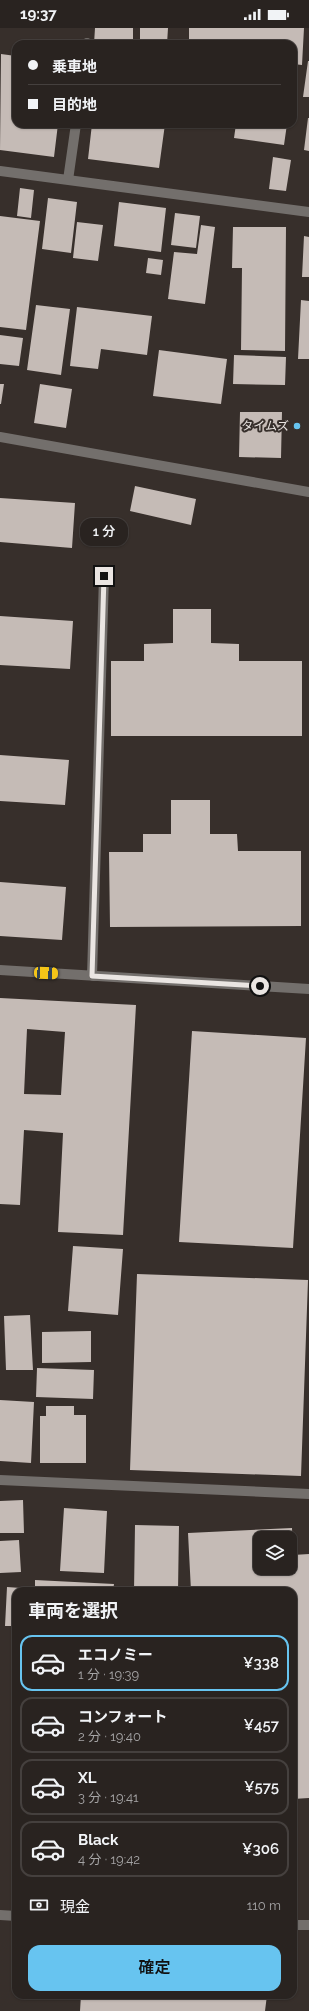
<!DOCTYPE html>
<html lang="ja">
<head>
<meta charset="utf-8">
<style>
	:root { --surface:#292320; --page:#352f2d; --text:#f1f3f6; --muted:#a5a4a5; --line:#45403e; --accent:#67c4f0 }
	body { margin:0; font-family:Raleway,"Noto Sans JP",sans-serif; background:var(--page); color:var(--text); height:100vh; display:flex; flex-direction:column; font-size:15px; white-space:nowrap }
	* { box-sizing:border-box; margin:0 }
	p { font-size:13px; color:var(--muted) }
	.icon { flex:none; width:22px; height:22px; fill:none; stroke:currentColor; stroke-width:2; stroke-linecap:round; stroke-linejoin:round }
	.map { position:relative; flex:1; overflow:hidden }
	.sheet { position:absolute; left:12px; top:1559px; width:285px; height:412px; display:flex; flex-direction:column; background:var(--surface); border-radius:12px; box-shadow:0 1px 3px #0004,0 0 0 1px var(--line) }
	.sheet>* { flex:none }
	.hud { position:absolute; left:12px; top:12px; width:285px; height:88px; border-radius:12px; box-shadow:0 1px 3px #0004,0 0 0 1px var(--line); display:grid; align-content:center; height:88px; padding:0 16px; background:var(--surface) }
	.tools { position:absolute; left:253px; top:1503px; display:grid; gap:8px }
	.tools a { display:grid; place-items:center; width:44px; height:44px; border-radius:8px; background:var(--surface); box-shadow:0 1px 3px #0004,0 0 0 1px var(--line); font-size:20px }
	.end { position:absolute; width:18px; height:18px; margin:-9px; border:5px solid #eae5e2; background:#111; box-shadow:0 0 0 2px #111 }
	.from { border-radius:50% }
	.bubble { position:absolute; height:28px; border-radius:12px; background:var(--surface); box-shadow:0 1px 3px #0004,0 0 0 1px var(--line); font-size:13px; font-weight:600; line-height:28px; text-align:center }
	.car { position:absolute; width:12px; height:24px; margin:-12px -6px; border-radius:5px; box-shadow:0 0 3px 1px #0007; background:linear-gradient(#f5c518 24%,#345 0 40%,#f5c518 0 76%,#345 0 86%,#f5c518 0) }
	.hud b { display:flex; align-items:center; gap:14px; height:38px; font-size:15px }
	.hud b+b { border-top:1px solid var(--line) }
	.hud i { width:10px; height:10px; background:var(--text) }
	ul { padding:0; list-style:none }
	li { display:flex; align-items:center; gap:12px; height:56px; margin:0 8px 6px; padding:0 8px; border:2px solid var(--line); border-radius:12px }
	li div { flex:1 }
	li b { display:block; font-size:15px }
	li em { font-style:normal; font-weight:600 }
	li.active { border-color:var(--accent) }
	li>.icon { width:36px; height:36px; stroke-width:1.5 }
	h2 { padding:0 16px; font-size:18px; line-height:48px }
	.pay { display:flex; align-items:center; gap:10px; height:44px; padding:0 16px; font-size:15px }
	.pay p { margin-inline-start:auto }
	.cta { display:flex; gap:8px; margin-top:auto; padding:8px 16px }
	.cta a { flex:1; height:46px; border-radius:12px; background:var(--accent); color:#111; font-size:16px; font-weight:600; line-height:46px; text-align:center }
	.status { display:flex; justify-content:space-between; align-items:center; height:28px; padding:0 20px; background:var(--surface); direction:ltr }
	.status svg { height:11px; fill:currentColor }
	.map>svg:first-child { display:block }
</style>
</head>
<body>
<div class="status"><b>19:37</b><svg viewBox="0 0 49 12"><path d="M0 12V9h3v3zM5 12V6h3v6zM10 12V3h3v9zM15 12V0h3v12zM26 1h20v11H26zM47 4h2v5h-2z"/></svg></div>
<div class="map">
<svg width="309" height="1983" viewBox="0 0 309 1983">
	<rect width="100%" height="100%" fill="#372f2b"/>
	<path fill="#c5bbb6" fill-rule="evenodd" d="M95 0H133V16H94Z
		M140 0H168L167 16H140Z
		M189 0H304L302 37 293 36V16H189Z
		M1 26 16 28V96H58L54 129 0 122Z
		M308 33H309V69H303Z
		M308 90H309V123L304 122Z
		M92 96H165L159 140 88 131Z
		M236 96H287L284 117 234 110Z
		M273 129 291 132 286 163 269 161Z
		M20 160 34 162 31 190 17 188Z
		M48 170 77 174 71 225 42 221Z
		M119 174 166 180 161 224 114 218Z
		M175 185 200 188 196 220 171 217Z
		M0 188 40 193 26 302 0 299Z
		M77 194 103 197 98 233 73 230Z
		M201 197 215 199 205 276 168 271 174 224 197 226Z
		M233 199H286L285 323 241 322 242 240H232Z
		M304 208 309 209V249H302Z
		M148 230 163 232 161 247 146 245Z
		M301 272 309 273V331H298Z
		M36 277 70 281 61 347 27 342Z
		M77 279 152 288 147 327 101 321 98 341 70 338Z
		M0 307 23 310 19 338 0 336Z
		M159 322 227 331 221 376 153 368Z
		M234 327 286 329 285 357 233 356Z
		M0 356H4L1 376H0Z
		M40 356 72 361 66 400 34 395Z
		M240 384H282L281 430 239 429Z
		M135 458 196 471 191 497 130 483Z
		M0 470 75 475 72 520 0 514Z
		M173 581H211V615L239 616V633H302V708H111V633H144V616L173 615Z
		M0 588 73 593 70 641 0 637Z
		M0 727 69 732 65 777 0 773Z
		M171 772H210V806H237L238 823H301V898L110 899 109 824H143V806H171Z
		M0 854 66 859 62 912 0 908Z
		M0 970 136 977 123 1207 58 1204 63 1105 24 1102 20 1177 0 1176ZM27 1001 65 1004 61 1067 24 1066Z
		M192 1003 306 1010 293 1220 179 1214Z
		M73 1218 123 1221 118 1287 68 1283Z
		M137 1246 308 1252 301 1448 130 1442Z
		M30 1287 33 1342H6L4 1288Z
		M91 1303V1334L42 1335V1304Z
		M37 1340 94 1342 93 1371 36 1369Z
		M0 1372 34 1374 31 1435 0 1433Z
		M46 1378H74V1387H86V1435H40V1388H46Z
		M23 1472 24 1505H0V1473Z
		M64 1480 107 1483 104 1545 60 1543Z
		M135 1497 179 1498 178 1563H134Z
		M292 1500 293 1527 309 1526V1770L293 1771V1563H191L188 1505ZM260 1510H290V1540H260Z
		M19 1512 21 1544 0 1545V1513Z
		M35 1552 114 1556 113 1563H16V1598H5L7 1559 35 1561Z
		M81 1967H267L265 1983H80Z"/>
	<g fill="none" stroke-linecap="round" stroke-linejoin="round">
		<path stroke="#736f6c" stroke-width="10" d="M87 16V15
			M0 143 309 184
			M68 152 76 96
			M0 409 309 464
			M0 942 309 961
			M92 948 104 548
			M0 1452 309 1466
			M0 1887 16 1888
			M293 1897H309"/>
	</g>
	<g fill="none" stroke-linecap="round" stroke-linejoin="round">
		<path stroke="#eae5e2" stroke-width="5" d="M104 548 92 948 260 958"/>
	</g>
	<circle fill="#67c4f0" stroke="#372f2b" stroke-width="1.5" cx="297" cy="398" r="4"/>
	<g text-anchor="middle" stroke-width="4" stroke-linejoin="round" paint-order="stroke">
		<g font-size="12" fill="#eae5e2" stroke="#372f2b" text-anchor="end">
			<text x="289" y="402">タイムズ</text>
		</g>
	</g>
</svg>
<div class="tools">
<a><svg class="icon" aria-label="layers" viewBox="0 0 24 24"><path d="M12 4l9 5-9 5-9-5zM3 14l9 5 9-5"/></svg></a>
</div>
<i class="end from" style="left:260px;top:958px"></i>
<i class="end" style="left:104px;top:548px"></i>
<div class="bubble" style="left:80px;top:490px;width:48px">1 分</div>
<i class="car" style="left:46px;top:945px;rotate:93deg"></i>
<div class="hud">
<b><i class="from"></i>乗車地</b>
<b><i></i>目的地</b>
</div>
<section class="sheet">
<h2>車両を選択</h2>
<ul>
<li class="active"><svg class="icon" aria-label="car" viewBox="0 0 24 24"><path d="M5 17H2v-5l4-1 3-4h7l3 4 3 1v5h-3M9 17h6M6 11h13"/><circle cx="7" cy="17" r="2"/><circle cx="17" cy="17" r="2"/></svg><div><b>エコノミー</b><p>1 分 · 19:39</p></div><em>¥338</em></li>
<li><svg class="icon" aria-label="car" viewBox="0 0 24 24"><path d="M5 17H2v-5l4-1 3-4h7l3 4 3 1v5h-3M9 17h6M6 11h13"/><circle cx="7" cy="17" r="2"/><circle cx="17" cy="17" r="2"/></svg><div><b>コンフォート</b><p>2 分 · 19:40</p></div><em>¥457</em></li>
<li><svg class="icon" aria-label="car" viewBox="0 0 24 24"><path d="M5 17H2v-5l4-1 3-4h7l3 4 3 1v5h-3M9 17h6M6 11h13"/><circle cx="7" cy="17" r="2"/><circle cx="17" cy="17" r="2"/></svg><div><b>XL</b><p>3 分 · 19:41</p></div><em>¥575</em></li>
<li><svg class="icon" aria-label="car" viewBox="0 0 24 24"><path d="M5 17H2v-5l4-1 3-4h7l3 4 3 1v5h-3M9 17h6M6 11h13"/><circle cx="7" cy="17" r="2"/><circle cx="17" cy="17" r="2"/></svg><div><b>Black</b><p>4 分 · 19:42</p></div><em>¥306</em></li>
</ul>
<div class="pay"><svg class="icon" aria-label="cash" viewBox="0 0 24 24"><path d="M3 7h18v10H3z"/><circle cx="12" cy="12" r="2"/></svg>現金<p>110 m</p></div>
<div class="cta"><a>確定</a></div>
</section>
</div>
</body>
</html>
